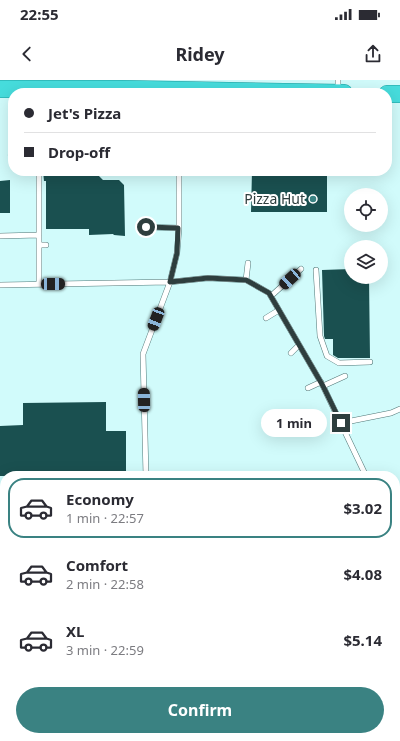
<!DOCTYPE html>
<html lang="en">
<head>
<meta charset="utf-8">
<style>
	:root { --surface:#fff; --page:#f2f2f3; --text:#2b2b33; --muted:#7c7c81; --line:#e1e1e2; --accent:#3a8282 }
	body { margin:0; font-family:"Noto Sans",sans-serif; background:var(--page); color:var(--text); height:100vh; display:flex; flex-direction:column; font-size:15px; white-space:nowrap }
	* { box-sizing:border-box; margin:0 }
	p { font-size:13px; color:var(--muted) }
	.icon { flex:none; width:22px; height:22px; fill:none; stroke:currentColor; stroke-width:2; stroke-linecap:round; stroke-linejoin:round }
	.map { position:relative; flex:1; overflow:hidden }
	.details { position:absolute; left:0px; top:391px; width:400px; height:270px; display:flex; flex-direction:column; background:var(--surface); border-radius:16px 16px 0 0; box-shadow:0 4px 16px #0002 }
	.details>* { flex:none }
	.guide { position:absolute; left:8px; top:8px; width:384px; height:88px; border-radius:16px; box-shadow:0 4px 16px #0002; display:grid; align-content:center; height:88px; padding:0 16px; background:var(--surface) }
	.buttons { position:absolute; left:344px; top:108px; display:grid; gap:8px }
	.buttons a { display:grid; place-items:center; width:44px; height:44px; border-radius:50%; background:var(--surface); box-shadow:0 4px 16px #0002; font-size:20px }
	.end { position:absolute; width:18px; height:18px; margin:-9px; border:5px solid #2e3e3e; background:#fff; box-shadow:0 0 0 2px #fff }
	.from { border-radius:50% }
	.bubble { position:absolute; height:28px; border-radius:14px; background:var(--surface); box-shadow:0 4px 16px #0002; font-size:13px; font-weight:700; line-height:28px; text-align:center }
	.car { position:absolute; width:12px; height:24px; margin:-12px -6px; border-radius:5px; box-shadow:0 0 3px 1px #0007; background:linear-gradient(#222 24%,#8ab4d8 0 40%,#222 0 76%,#8ab4d8 0 86%,#222 0) }
	.guide b { display:flex; align-items:center; gap:14px; height:38px; font-size:15px }
	.guide b+b { border-top:1px solid var(--line) }
	.guide i { width:10px; height:10px; background:var(--text) }
	ul { padding:7px 0 0; list-style:none }
	li { display:flex; align-items:center; gap:12px; height:60px; margin:0 8px 6px; padding:0 8px; border:2px solid transparent; border-radius:16px }
	li div { flex:1 }
	li b { display:block; font-size:15px }
	li em { font-style:normal; font-weight:700 }
	li.selected { border-color:var(--accent) }
	li>.icon { width:36px; height:36px; stroke-width:1.5 }
	.button { display:flex; gap:8px; margin-top:auto; padding:8px 16px }
	.button a { flex:1; height:46px; border-radius:24px; background:var(--accent); color:#fff; font-size:16px; font-weight:700; line-height:46px; text-align:center }
	.status { display:flex; justify-content:space-between; align-items:center; height:28px; padding:0 20px; background:var(--surface); direction:ltr }
	.status svg { height:11px; fill:currentColor }
	header { display:flex; justify-content:space-between; align-items:center; height:52px; padding:0 16px; background:var(--surface); font-size:18px; font-weight:700 }
	.map>svg:first-child { display:block }
</style>
</head>
<body>
<div class="status"><b>22:55</b><svg viewBox="0 0 49 12"><path d="M0 12V9h3v3zM5 12V6h3v6zM10 12V3h3v9zM15 12V0h3v12zM26 1h20v11H26zM47 4h2v5h-2z"/></svg></div>
<header><svg class="icon" aria-label="back" viewBox="0 0 24 24"><path d="M15 5l-7 7 7 7"/></svg>Ridey<svg class="icon" aria-label="share" viewBox="0 0 24 24"><path d="M12 15V3M7 8l5-5 5 5M5 13v7h14v-7"/></svg></header>
<div class="map">
<svg width="400" height="661" viewBox="0 0 400 661">
	<rect width="100%" height="100%" fill="#d1fbfb"/>
	<path fill="#1a5050" d="M43 91H87L93 96 96 93 103 100H119L124 105 125 156 114 155 113 154 89 155V149H46V101H44Z
		M252 91H327V132H251Z
		M10 100V133H0V101Z
		M351 189V197H369L370 278H338L333 275V259H325L324 256 322 190Z
		M106 322V351H126V396H0V346L23 345V323Z"/>
	<g fill="none" stroke-linecap="round" stroke-linejoin="round">
		<defs>
			<path id="service" d="M338 10V0
				M11 75 13 76
				M39 91V204
				M146 147 179 148
				M0 156 39 155
				M39 165H46
				M316 190 320 256 327 276 339 283 370 282
				M246 200 248 183
				M0 205 170 202 177 173 179 148V91
				M271 216 301 189
				M266 238 279 230
				M291 273 299 265
				M323 306 345 296
				M308 308 321 302
				M341 343 391 333 400 329
				M146 396 143 274 170 202 208 198 246 200 269 213 323 306 366 396
				M147 656V661
				M318 661 322 656"/>
			<path id="trunk" d="M0 9H121L344 13
				M387 14H400"/>
		</defs>
		<use href="#service" stroke="#507777" stroke-width="6"/>
		<use href="#trunk" stroke="#1f9f9f" stroke-width="18"/>
		<use href="#service" stroke="#fff" stroke-width="5"/>
		<use href="#trunk" stroke="#46dcdc" stroke-width="17"/>
	</g>
	<g fill="none" stroke-linecap="round" stroke-linejoin="round">
		<path stroke="#2e3e3e" stroke-width="5" d="M146 147 178 148 177 173 170 202 208 198 246 200 269 213 323 306 341 343"/>
	</g>
	<circle fill="#3a8282" stroke="#fff" stroke-width="1.5" cx="313" cy="119" r="4"/>
	<g text-anchor="middle" stroke-width="4" stroke-linejoin="round" paint-order="stroke">
		<g font-size="14" fill="#2e3e3e" stroke="#fff" text-anchor="end">
			<text x="305" y="124">Pizza Hut</text>
		</g>
	</g>
</svg>
<div class="buttons">
<a><svg class="icon" aria-label="locate" viewBox="0 0 24 24"><circle cx="12" cy="12" r="6"/><path d="M12 2v4M12 18v4M2 12h4M18 12h4"/></svg></a>
<a><svg class="icon" aria-label="layers" viewBox="0 0 24 24"><path d="M12 4l9 5-9 5-9-5zM3 14l9 5 9-5"/></svg></a>
</div>
<i class="end from" style="left:146px;top:147px"></i>
<i class="end" style="left:341px;top:343px"></i>
<div class="bubble" style="left:261px;top:329px;width:66px">1 min</div>
<i class="car" style="left:290px;top:199px;rotate:228deg"></i>
<i class="car" style="left:53px;top:204px;rotate:89deg"></i>
<i class="car" style="left:156px;top:239px;rotate:201deg"></i>
<i class="car" style="left:144px;top:320px;rotate:359deg"></i>
<div class="guide">
<b><i class="from"></i>Jet's Pizza</b>
<b><i></i>Drop-off</b>
</div>
<section class="details">
<ul>
<li class="selected"><svg class="icon" aria-label="car" viewBox="0 0 24 24"><path d="M5 17H2v-5l4-1 3-4h7l3 4 3 1v5h-3M9 17h6M6 11h13"/><circle cx="7" cy="17" r="2"/><circle cx="17" cy="17" r="2"/></svg><div><b>Economy</b><p>1 min · 22:57</p></div><em>$3.02</em></li>
<li><svg class="icon" aria-label="car" viewBox="0 0 24 24"><path d="M5 17H2v-5l4-1 3-4h7l3 4 3 1v5h-3M9 17h6M6 11h13"/><circle cx="7" cy="17" r="2"/><circle cx="17" cy="17" r="2"/></svg><div><b>Comfort</b><p>2 min · 22:58</p></div><em>$4.08</em></li>
<li><svg class="icon" aria-label="car" viewBox="0 0 24 24"><path d="M5 17H2v-5l4-1 3-4h7l3 4 3 1v5h-3M9 17h6M6 11h13"/><circle cx="7" cy="17" r="2"/><circle cx="17" cy="17" r="2"/></svg><div><b>XL</b><p>3 min · 22:59</p></div><em>$5.14</em></li>
</ul>
<div class="button"><a>Confirm</a></div>
</section>
</div>
</body>
</html>
